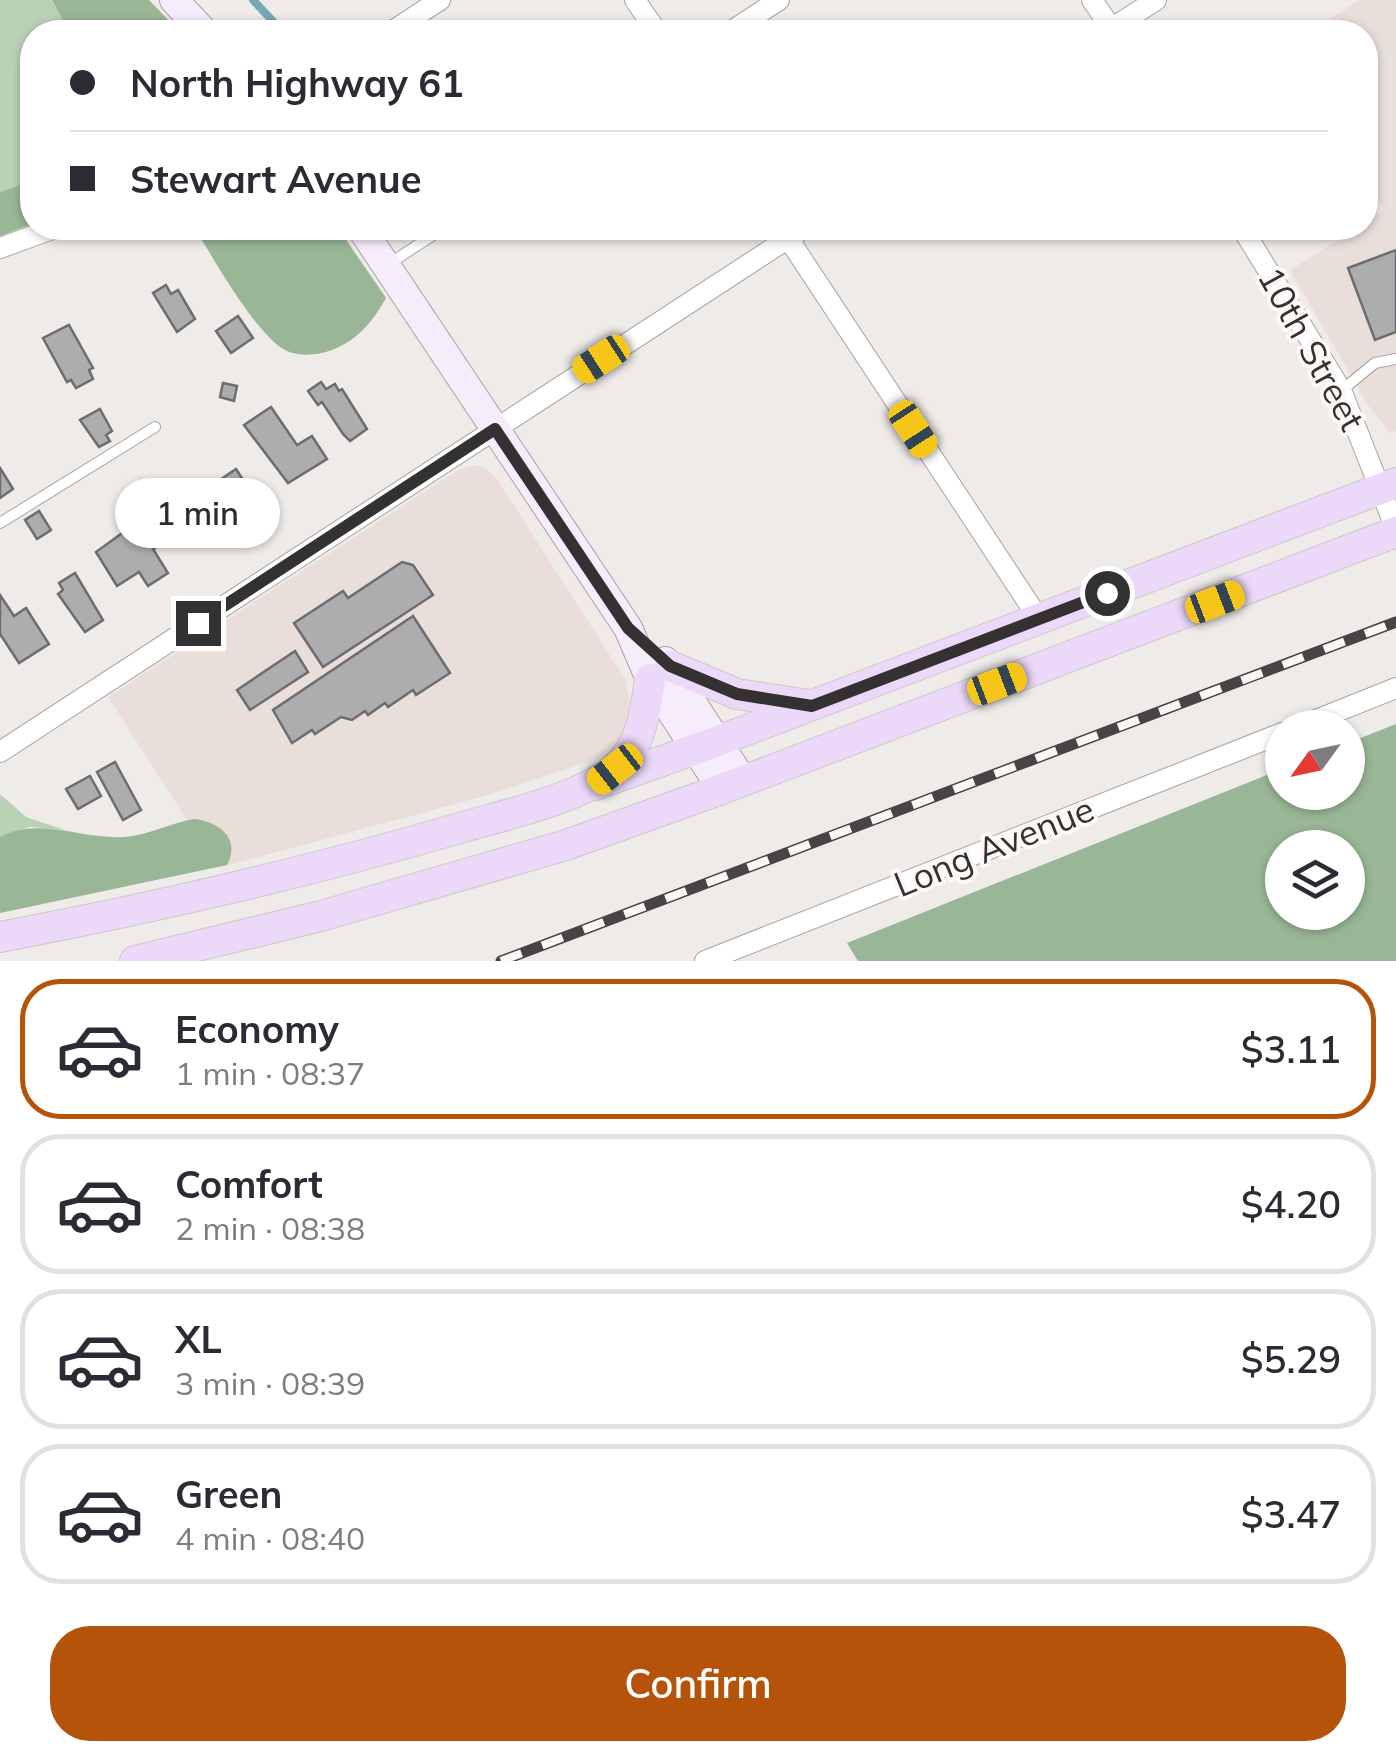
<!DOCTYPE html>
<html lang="en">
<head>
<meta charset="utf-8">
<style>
	:root { --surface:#fff; --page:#f2f2f3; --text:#2b2b33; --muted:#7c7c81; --line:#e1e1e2; --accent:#b45309 }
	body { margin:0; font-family:Mulish,sans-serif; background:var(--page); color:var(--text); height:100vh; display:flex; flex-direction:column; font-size:38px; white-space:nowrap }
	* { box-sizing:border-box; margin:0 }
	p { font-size:32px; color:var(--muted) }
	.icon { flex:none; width:55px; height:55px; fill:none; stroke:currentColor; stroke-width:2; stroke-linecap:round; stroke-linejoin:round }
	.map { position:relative; height:961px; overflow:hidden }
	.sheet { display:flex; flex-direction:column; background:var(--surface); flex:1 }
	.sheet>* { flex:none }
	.hud { position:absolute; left:20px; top:20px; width:1358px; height:220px; border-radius:40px; box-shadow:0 2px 8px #0004; display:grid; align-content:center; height:220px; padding:0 50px; background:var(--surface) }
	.needle { width:65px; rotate:237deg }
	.tools { position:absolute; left:1265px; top:710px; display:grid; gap:20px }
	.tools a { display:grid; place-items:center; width:100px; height:100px; border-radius:50%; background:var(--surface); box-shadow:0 2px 8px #0004; font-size:50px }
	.end { position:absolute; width:45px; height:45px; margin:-22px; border:12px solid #333131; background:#fff; box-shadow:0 0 0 5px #fff }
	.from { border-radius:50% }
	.bubble { position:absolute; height:70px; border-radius:35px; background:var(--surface); box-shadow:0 2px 8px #0004; font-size:32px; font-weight:600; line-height:70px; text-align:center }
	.car { position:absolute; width:30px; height:60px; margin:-30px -15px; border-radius:12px; box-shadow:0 0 8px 2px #0007; background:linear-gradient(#f5c518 24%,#345 0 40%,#f5c518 0 76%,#345 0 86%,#f5c518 0) }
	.hud b { display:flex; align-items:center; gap:35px; height:95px; font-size:38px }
	.hud b+b { border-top:2px solid var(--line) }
	.hud i { width:25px; height:25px; background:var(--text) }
	ul { padding:18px 0 0; list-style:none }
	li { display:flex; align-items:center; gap:30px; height:140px; margin:0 20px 15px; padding:0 30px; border:5px solid var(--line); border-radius:40px }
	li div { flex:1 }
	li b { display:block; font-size:38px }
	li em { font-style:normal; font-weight:600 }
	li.current { border-color:var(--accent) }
	li>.icon { width:90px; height:90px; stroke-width:1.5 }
	.button { display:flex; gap:20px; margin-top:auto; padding:20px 50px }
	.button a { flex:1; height:115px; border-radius:40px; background:var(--accent); color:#fff; font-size:40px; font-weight:600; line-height:115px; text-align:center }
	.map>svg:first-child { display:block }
</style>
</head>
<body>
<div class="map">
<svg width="1396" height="961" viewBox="0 0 1396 961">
	<rect width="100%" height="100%" fill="#efebe9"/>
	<path fill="#eadeda" d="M1359 0H1396V431L1390 433 1368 405 1290 270 1357 228H1365V222L1384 210 1365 181V32H1311Z
		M476 465 486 469 497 479 625 679 631 709 626 729 616 745 594 760 485 796 218 868 108 697 458 470Z"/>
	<path fill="#b9d2b6" d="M0 0H52L69 32H32V181L0 192Z
		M0 794 26 817 65 830 30 827 0 837Z"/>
	<path fill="#99b696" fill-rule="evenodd" d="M52 0H149L180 32H69Z
		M32 181V224L0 236V192Z
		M195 228H338L386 298C373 321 358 340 332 350 318 355 301 357 287 351 258 338 212 257 195 228Z
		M1396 724V961H858L847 943 1282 769V792H1348V743ZM1282 848H1348V912H1282Z
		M194 819C220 822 241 839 227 865L0 913V837C42 816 81 840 125 837 149 835 170 823 194 819Z"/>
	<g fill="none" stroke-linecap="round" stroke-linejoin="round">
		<path stroke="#79a5b9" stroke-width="8" d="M253 0 283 32"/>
	</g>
	<path fill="#adadb0" stroke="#6d6d70" stroke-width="2.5" d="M1396 250V332L1375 340 1348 268Z
		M166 285 171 294 178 290 195 319 177 332 153 293Z
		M238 316 253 338 231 353 216 331Z
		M69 325 93 368 89 370 93 379 76 388 71 380 67 382 43 338Z
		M321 382 326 389 335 384 339 391 342 389 367 429 350 441 343 434 322 402 318 405 308 391Z
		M223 383 237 386 234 401 220 397Z
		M271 407 297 445 312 436 327 459 288 483 244 425Z
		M100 409 112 431 106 435 110 441 99 447 80 420Z
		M0 468 13 489 0 498Z
		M236 469 258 503 215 533 192 499Z
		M39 511 51 530 37 539 25 520Z
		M136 523 155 548 153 549 168 573 148 586 139 572 117 586 96 552Z
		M402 562 413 565 433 595 323 667 294 623 343 591 348 598Z
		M75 573 103 620 85 632 58 594 63 590 59 583Z
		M0 595 14 616 26 608 49 644 19 663 0 634Z
		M413 616 450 673 416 695 413 690 388 707 385 703 368 715 365 711 352 720 341 717 315 734 312 730 292 743 273 710Z
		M295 651 308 672 250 710 237 690Z
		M115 762 141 810 123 820 97 772Z
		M90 776 101 796 78 809 66 789Z"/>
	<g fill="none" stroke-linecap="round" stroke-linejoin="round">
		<defs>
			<path id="lane" d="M387 265 444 228
				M1342 390 1375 363 1396 359
				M0 523 155 427"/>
			<path id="street" d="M635 0 657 32
				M1092 0 1114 32
				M391 32 440 0
				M730 32 779 0
				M1106 32 1156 0
				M1242 228 1341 390 1396 529
				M782 229 1039 619
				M0 248 55 228
				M1296 728 1396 688
				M0 752 804 228
				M705 961 1282 733"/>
			<path id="secondary" d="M174 0 204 32
				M361 228 628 628 650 679 722 789
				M665 661 743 781"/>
			<path id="primary" d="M670 666 737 694 809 705
				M595 785 718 741 1396 483
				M0 937C155 908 308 872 460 828 504 815 582 798 615 769 642 745 645 712 650 679
				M135 961 321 916 566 845 722 789 1396 532"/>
		</defs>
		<use href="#lane" stroke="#a7a3a1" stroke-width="12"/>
		<use href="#street" stroke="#a7a3a1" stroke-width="22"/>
		<use href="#secondary" stroke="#a7a3a1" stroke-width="30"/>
		<use href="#primary" stroke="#cac9c9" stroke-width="32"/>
		<use href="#lane" stroke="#fff" stroke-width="10"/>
		<use href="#street" stroke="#fff" stroke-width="20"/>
		<use href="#secondary" stroke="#f5ecfc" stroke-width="28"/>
		<use href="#primary" stroke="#ecd8f8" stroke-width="30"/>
		<defs>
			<path id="rail" d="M501 961 1396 622"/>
		</defs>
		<use href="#rail" stroke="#464444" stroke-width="11"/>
		<use href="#rail" stroke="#fcf8f6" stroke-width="8" stroke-dasharray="22" stroke-linecap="butt"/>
	</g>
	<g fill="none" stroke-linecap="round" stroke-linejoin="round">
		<path stroke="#333131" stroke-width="12" d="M198 623 495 429 628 628 670 666 737 694 812 706 1107 593"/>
	</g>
	<g text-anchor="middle" stroke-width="8" stroke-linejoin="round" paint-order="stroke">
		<g font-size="35" fill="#333131" stroke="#fcf8f6">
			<text transform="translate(1311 349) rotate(61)" y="12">10th Street</text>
			<text transform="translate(994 847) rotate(-22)" y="12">Long Avenue</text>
		</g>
	</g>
</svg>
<div class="tools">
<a><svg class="needle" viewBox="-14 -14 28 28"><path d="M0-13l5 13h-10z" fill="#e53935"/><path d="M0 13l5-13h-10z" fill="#7c7c81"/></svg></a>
<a><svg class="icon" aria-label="layers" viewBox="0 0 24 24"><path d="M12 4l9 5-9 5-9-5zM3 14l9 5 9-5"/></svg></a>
</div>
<i class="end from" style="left:1107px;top:593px"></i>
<i class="end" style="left:198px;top:623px"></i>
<div class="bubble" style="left:115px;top:478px;width:165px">1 min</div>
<i class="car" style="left:601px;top:359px;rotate:237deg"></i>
<i class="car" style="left:913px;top:429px;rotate:147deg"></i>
<i class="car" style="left:1215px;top:602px;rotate:69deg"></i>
<i class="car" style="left:997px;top:684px;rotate:69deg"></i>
<i class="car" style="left:615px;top:769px;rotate:232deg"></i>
<div class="hud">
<b><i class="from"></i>North Highway 61</b>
<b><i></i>Stewart Avenue</b>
</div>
</div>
<section class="sheet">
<ul>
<li class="current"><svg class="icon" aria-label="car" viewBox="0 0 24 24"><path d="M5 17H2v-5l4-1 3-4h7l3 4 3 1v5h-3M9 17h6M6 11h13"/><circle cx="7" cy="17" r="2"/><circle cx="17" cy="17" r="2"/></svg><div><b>Economy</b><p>1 min · 08:37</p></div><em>$3.11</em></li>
<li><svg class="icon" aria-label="car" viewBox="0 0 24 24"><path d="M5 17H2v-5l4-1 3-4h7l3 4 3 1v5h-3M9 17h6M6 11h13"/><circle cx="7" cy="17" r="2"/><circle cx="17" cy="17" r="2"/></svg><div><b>Comfort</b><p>2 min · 08:38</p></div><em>$4.20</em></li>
<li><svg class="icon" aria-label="car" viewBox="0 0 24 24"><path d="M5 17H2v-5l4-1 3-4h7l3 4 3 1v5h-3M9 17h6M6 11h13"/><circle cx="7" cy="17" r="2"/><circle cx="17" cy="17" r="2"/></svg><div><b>XL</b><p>3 min · 08:39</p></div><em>$5.29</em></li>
<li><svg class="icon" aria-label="car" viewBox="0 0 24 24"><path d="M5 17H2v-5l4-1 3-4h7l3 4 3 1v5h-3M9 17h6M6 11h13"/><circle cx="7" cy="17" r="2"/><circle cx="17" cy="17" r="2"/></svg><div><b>Green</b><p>4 min · 08:40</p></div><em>$3.47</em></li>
</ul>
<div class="button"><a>Confirm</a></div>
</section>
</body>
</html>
